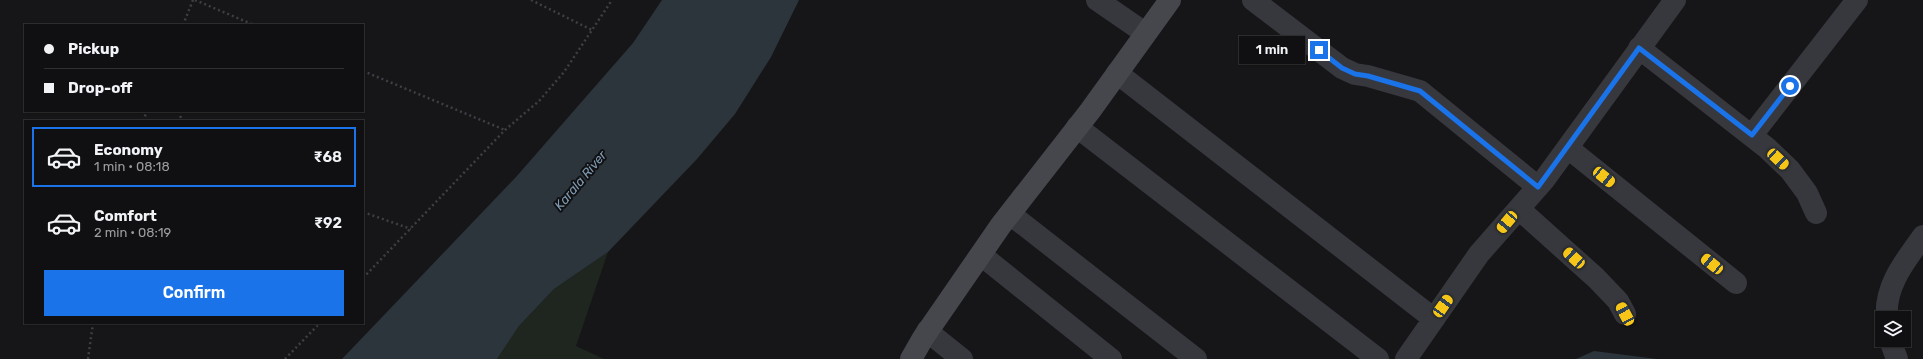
<!DOCTYPE html>
<html lang="en">
<head>
<meta charset="utf-8">
<style>
	:root { --surface:#101012; --page:#19191b; --text:#f1f3f6; --muted:#9c9d9f; --line:#303032; --accent:#1a73e8 }
	body { margin:0; font-family:Rubik,sans-serif; background:var(--page); color:var(--text); height:100vh; display:flex; flex-direction:column; font-size:15px; white-space:nowrap }
	* { box-sizing:border-box; margin:0 }
	p { font-size:13px; color:var(--muted) }
	.icon { flex:none; width:22px; height:22px; fill:none; stroke:currentColor; stroke-width:2; stroke-linecap:round; stroke-linejoin:round }
	.map { position:relative; flex:1; overflow:hidden }
	.drawer { position:absolute; left:24px; top:120px; width:340px; height:204px; display:flex; flex-direction:column; background:var(--surface); border-radius:0px; box-shadow:0 1px 3px #0004,0 0 0 1px var(--line) }
	.drawer>* { flex:none }
	.hud { position:absolute; left:24px; top:24px; width:340px; height:88px; border-radius:0px; box-shadow:0 1px 3px #0004,0 0 0 1px var(--line); display:grid; align-content:center; height:88px; padding:0 20px; background:var(--surface) }
	.controls { position:absolute; left:1875px; top:311px; display:grid; gap:8px }
	.controls a { display:grid; place-items:center; width:36px; height:36px; border-radius:0px; background:var(--surface); box-shadow:0 1px 3px #0004,0 0 0 1px var(--line); font-size:20px }
	.end { position:absolute; width:18px; height:18px; margin:-9px; border:5px solid #1a73e8; background:#fff; box-shadow:0 0 0 2px #fff }
	.from { border-radius:50% }
	.bubble { position:absolute; height:28px; border-radius:0px; background:var(--surface); box-shadow:0 1px 3px #0004,0 0 0 1px var(--line); font-size:13px; font-weight:600; line-height:28px; text-align:center }
	.car { position:absolute; width:12px; height:24px; margin:-12px -6px; border-radius:5px; box-shadow:0 0 3px 1px #0007; background:linear-gradient(#f5c518 24%,#345 0 40%,#f5c518 0 76%,#345 0 86%,#f5c518 0) }
	.hud b { display:flex; align-items:center; gap:14px; height:38px; font-size:15px }
	.hud b+b { border-top:1px solid var(--line) }
	.hud i { width:10px; height:10px; background:var(--text) }
	ul { padding:7px 0 0; list-style:none }
	li { display:flex; align-items:center; gap:12px; height:60px; margin:0 8px 6px; padding:0 12px; border:2px solid transparent; border-radius:0px }
	li div { flex:1 }
	li b { display:block; font-size:15px }
	li em { font-style:normal; font-weight:600 }
	li.current { border-color:var(--accent) }
	li>.icon { width:36px; height:36px; stroke-width:1.5 }
	.primary-button { display:flex; gap:8px; margin-top:auto; padding:8px 20px }
	.primary-button a { flex:1; height:46px; border-radius:0px; background:var(--accent); color:#fff; font-size:16px; font-weight:600; line-height:46px; text-align:center }
	.map>svg:first-child { display:block }
</style>
</head>
<body>
<div class="map">
<svg width="1923" height="359" viewBox="0 0 1923 359">
	<rect width="100%" height="100%" fill="#161618"/>
	<path fill="#1e261f" d="M608 252 576 346 604 359H497L519 326 554 289Z"/>
	<path fill="#2c353c" d="M662 0H799L771 57 735 114 697 159 608 252 554 289 519 326 497 359H342L516 177 633 43Z
		M1594 351 1657 359H1576Z"/>
	<g fill="none" stroke-linecap="round" stroke-linejoin="round">
		<path stroke="#3d3f44" stroke-width="2.5" stroke-dasharray="2 3" stroke-linecap="butt" d="M195 0 254 25
			M531 0 592 30
			M183 25 193 0
			M363 71 505 130
			M180 111 181 121
			M143 121 147 111
			M363 212 411 229
			M363 278 505 130 539 101 564 72 612 0
			M88 359 93 323
			M285 359 320 323"/>
		<path stroke="#37383d" stroke-width="22" d="M1097 0 1145 33
			M1253 0 1342 68 1355 74 1368 76 1420 91 1538 187
			M1639 48 1767 148 1790 170 1807 193 1816 213
			M1117 73 1434 319
			M1077 127 1378 359
			M1752 135 1857 0
			M1568 148 1736 283
			M1519 209 1596 278 1618 301 1625 314
			M1010 214 1196 359
			M981 255 1111 359
			M1887 318C1884 286 1906 260 1923 236
			M927 331 962 359
			M1890 340 1897 359
			M1406 359 1479 254 1544 180 1675 0"/>
		<path stroke="#45474d" stroke-width="22" d="M911 359 923 338 1001 225 1090 111 1170 0"/>
	</g>
	<g fill="none" stroke-linecap="round" stroke-linejoin="round">
		<path stroke="#1a73e8" stroke-width="5" d="M1319 50 1342 68 1355 74 1368 76 1420 91 1538 187 1639 48 1752 135 1790 86"/>
	</g>
	<g text-anchor="middle" stroke-width="4" stroke-linejoin="round" paint-order="stroke">
		<g font-size="13" font-style="italic" fill="#7f9bb3" stroke="#111113">
			<text transform="translate(580 180) rotate(-50)" y="5">Karala River</text>
		</g>
	</g>
</svg>
<div class="controls">
<a><svg class="icon" aria-label="layers" viewBox="0 0 24 24"><path d="M12 4l9 5-9 5-9-5zM3 14l9 5 9-5"/></svg></a>
</div>
<i class="end from" style="left:1790px;top:86px"></i>
<i class="end" style="left:1319px;top:50px"></i>
<div class="bubble" style="left:1239px;top:36px;width:66px">1 min</div>
<i class="car" style="left:1778px;top:159px;rotate:133deg"></i>
<i class="car" style="left:1604px;top:177px;rotate:129deg"></i>
<i class="car" style="left:1507px;top:222px;rotate:220deg"></i>
<i class="car" style="left:1574px;top:258px;rotate:312deg"></i>
<i class="car" style="left:1712px;top:264px;rotate:309deg"></i>
<i class="car" style="left:1443px;top:306px;rotate:35deg"></i>
<i class="car" style="left:1625px;top:314px;rotate:332deg"></i>
<div class="hud">
<b><i class="from"></i>Pickup</b>
<b><i></i>Drop-off</b>
</div>
<section class="drawer">
<ul>
<li class="current"><svg class="icon" aria-label="car" viewBox="0 0 24 24"><path d="M5 17H2v-5l4-1 3-4h7l3 4 3 1v5h-3M9 17h6M6 11h13"/><circle cx="7" cy="17" r="2"/><circle cx="17" cy="17" r="2"/></svg><div><b>Economy</b><p>1 min · 08:18</p></div><em>₹68</em></li>
<li><svg class="icon" aria-label="car" viewBox="0 0 24 24"><path d="M5 17H2v-5l4-1 3-4h7l3 4 3 1v5h-3M9 17h6M6 11h13"/><circle cx="7" cy="17" r="2"/><circle cx="17" cy="17" r="2"/></svg><div><b>Comfort</b><p>2 min · 08:19</p></div><em>₹92</em></li>
</ul>
<div class="primary-button"><a>Confirm</a></div>
</section>
</div>
</body>
</html>
